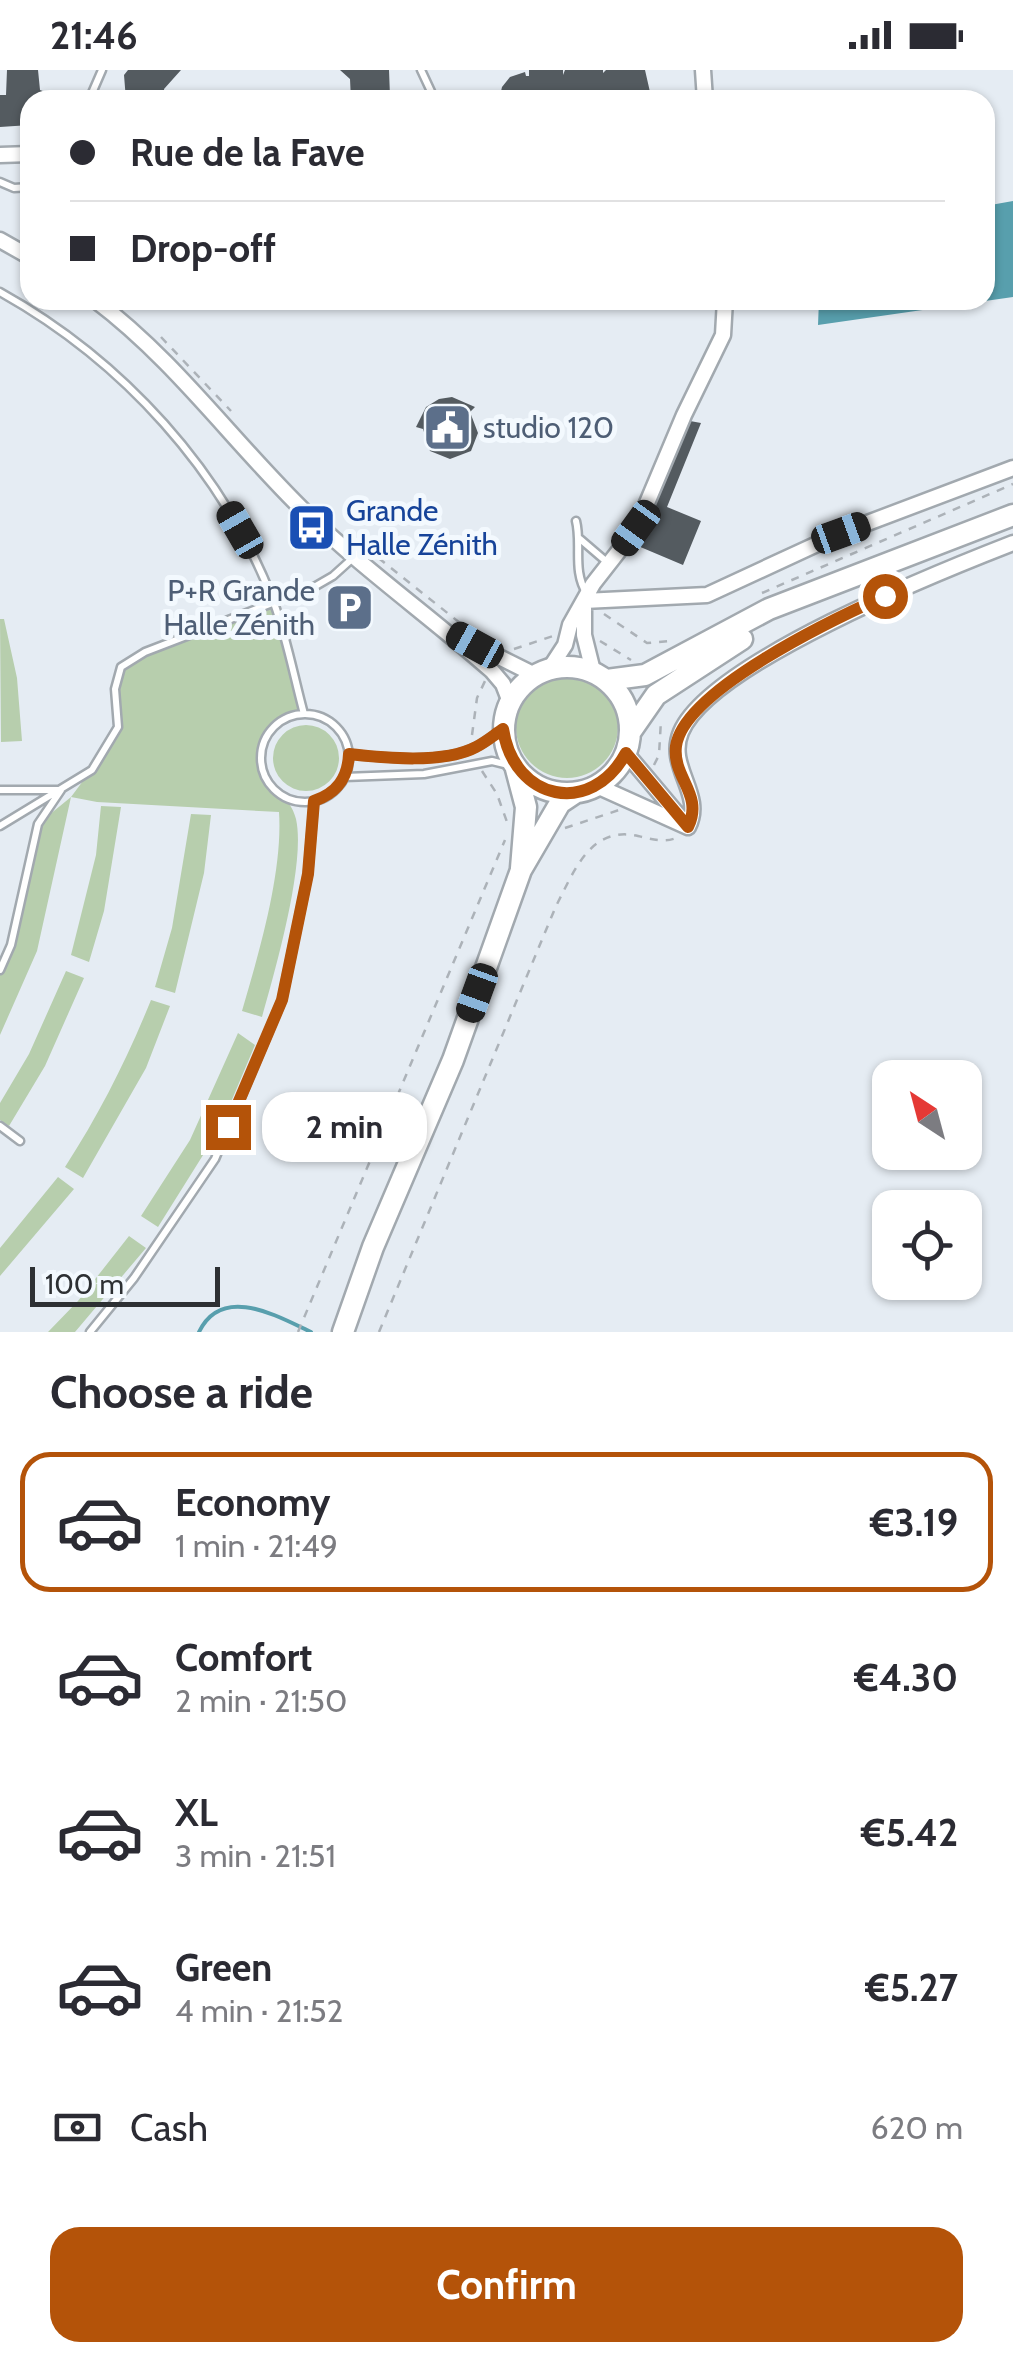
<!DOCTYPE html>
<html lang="en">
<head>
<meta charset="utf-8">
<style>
	:root { --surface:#fff; --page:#f7f7f7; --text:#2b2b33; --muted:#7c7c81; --line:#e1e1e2; --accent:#b45309 }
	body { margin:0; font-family:Cabin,sans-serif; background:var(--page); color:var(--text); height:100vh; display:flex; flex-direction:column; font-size:38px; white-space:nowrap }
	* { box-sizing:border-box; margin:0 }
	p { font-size:32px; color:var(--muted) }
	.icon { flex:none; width:55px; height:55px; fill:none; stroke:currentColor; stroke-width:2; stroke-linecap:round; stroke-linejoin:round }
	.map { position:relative; height:1262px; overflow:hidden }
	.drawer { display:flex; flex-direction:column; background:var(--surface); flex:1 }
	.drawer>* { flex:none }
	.top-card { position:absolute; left:20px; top:20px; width:975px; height:220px; border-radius:30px; box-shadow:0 2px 8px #0004; display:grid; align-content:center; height:220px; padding:0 50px; background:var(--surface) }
	.needle { width:65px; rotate:324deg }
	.buttons { position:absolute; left:872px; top:990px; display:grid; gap:20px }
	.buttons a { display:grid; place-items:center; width:110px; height:110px; border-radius:20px; background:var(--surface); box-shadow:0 2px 8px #0004; font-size:50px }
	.scale { position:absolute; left:30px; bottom:25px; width:190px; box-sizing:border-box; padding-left:10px; border:5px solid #2d3033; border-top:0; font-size:28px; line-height:35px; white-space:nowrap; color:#2d3033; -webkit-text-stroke:8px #f3f9fe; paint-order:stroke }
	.end { position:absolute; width:45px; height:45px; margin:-22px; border:12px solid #b45309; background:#fff; box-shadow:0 0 0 5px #fff }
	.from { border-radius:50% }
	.bubble { position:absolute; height:70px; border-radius:30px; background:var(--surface); box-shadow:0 2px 8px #0004; font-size:32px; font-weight:700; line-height:70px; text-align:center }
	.car { position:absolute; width:30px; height:60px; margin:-30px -15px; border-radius:12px; box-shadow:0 0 8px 2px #0007; background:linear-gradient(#222 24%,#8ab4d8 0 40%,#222 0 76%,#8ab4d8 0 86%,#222 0) }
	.top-card b { display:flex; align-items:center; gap:35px; height:95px; font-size:38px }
	.top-card b+b { border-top:2px solid var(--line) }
	.top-card i { width:25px; height:25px; background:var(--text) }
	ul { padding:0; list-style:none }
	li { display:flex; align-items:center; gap:30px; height:140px; margin:0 20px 15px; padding:0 30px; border:5px solid transparent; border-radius:30px }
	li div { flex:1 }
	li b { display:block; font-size:38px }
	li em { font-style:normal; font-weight:700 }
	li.current { border-color:var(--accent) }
	li>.icon { width:90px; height:90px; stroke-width:1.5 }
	h2 { padding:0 50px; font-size:45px; line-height:120px }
	.pay { display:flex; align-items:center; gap:25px; height:110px; padding:0 50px; font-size:38px }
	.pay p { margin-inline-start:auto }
	.button { display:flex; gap:20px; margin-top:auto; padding:20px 50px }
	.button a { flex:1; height:115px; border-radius:30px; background:var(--accent); color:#fff; font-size:40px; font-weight:700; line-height:115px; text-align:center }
	.status { display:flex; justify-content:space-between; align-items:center; height:70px; padding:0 50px; background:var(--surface); direction:ltr }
	.status svg { height:28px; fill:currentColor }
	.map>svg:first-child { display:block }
</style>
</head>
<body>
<div class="status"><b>21:46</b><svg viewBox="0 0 49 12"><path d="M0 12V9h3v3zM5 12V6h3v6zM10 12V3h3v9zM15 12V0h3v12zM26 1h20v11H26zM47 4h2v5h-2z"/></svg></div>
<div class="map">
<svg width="1013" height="1262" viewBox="0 0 1013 1262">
	<rect width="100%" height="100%" fill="#e5ecf3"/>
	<path fill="#b7cead" d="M273 532 304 644C283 648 265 660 262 683 258 715 290 722 296 749 306 793 275 901 262 947L242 941C259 883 283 802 279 742L97 732 71 727 37 881 0 965V900L11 874 38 754 71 727 109 676 118 657 115 619 121 597 145 582Z
		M0 549H4L17 608 22 671 1 672Z
		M516 657a51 51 0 1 1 102 0a51 51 0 1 1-102 0Z
		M273 688a33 33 0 1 1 66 0a33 33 0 1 1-66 0Z
		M101 736 121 737 104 841 89 892 71 885 96 785Z
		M191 744 211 745 204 803 175 923 155 917 172 858Z
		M66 901 84 908 45 996 9 1056 0 1050V1033L29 984Z
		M151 930 170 936 146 998 83 1108 65 1097C100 1043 127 989 151 930Z
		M238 963 255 975 220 1058 158 1157 141 1146 190 1070Z
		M58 1107 74 1119 0 1206V1178Z
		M129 1166 146 1178 75 1262H48L78 1231Z"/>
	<path fill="#589fad" d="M1013 131V227L818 255 819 230H985V136Z"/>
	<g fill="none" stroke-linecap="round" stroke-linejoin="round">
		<path stroke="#589fad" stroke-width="4" d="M199 1262C222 1214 277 1246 311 1262"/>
	</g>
	<path fill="#545b60" d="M7 0H38L40 20 66 30H30V55L0 57V25H6Z
		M128 0H181L164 19 165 30H126L124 5Z
		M340 0H389L390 26 383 27V30H351L350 9Z
		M529 0H563V5L565 0H603V3L606 0H645L650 22 499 30 502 17 510 7 525 2 526 6H529Z
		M452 327 475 337 470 342 478 363 471 381 450 389 430 381 423 359 416 357 426 337 439 329Z
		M690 351 701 353 667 437 701 451 683 495 638 476Z"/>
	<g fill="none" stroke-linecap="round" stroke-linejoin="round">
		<defs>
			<path id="service" d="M421 0 435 30
				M89 30 102 0
				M0 112 14 118 30 117
				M0 222C122 290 224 401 274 533 287 569 294 607 304 644
				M576 451C582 475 572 501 587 524
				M580 469 608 493
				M261 688a44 44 0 1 1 88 0a44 44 0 1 1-88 0Z
				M349 684C385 688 443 694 476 677 486 672 494 665 503 659
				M345 707 424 704 492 691 512 696
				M0 720H61L38 754 11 875 0 900
				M0 756 92 700 118 657 115 619 121 597 145 582 314 517 333 506 354 487
				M0 1056 20 1071
				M90 1262 134 1208 215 1089 282 930 308 804 314 731"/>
			<path id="minor" d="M703 0 705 30
				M0 85 30 84
				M0 170 30 187
				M95 230C176 291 233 372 305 442 363 499 431 547 492 601L503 614 510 632
				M584 531 707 525 841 463 1013 398
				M584 532V565L593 601
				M467 571 535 605
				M550 598 565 575 570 555 593 514 636 459 684 345 723 265 725 230
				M626 683 684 752
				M597 716 688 757
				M688 757C705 724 666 697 681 662 710 593 941 501 1013 473"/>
			<path id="secondary" d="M504 660a63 63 0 1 1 126 0a63 63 0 1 1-126 0Z
				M607 610 645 605 769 539 1013 445
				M631 661 656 625 742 569
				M516 699 526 737 521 798
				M343 1262 373 1177 453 990 521 800 560 733 575 723"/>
		</defs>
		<use href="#service" stroke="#a2a9af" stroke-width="11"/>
		<use href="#minor" stroke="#a2a9af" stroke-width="19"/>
		<use href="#secondary" stroke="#a2a9af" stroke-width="25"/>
		<path stroke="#acb2b8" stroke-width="2.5" stroke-dasharray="8 8" stroke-linecap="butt" d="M161 267 231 341
			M366 478 465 557
			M762 523 1013 414
			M604 544 647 573 671 571
			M600 571 631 590
			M514 579 553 566
			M472 665 477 628 485 611
			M654 695 659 685 661 650
			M482 701 497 724 507 752
			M565 758 619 740
			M298 1262 505 770
			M379 1262 556 836C574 802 590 755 638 766 651 769 664 773 676 768"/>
		<use href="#service" stroke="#fff" stroke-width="6"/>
		<use href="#minor" stroke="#fff" stroke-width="14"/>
		<use href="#secondary" stroke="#fff" stroke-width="20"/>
	</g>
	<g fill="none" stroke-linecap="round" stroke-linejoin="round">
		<path stroke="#b45309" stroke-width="12" d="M228 1057 282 930 308 804 314 731C337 723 348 708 349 684 385 688 444 694 476 677 486 672 494 665 503 659 514 731 591 747 626 683L688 757C704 724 672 708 676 676 684 620 836 548 885 526"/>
	</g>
	<defs>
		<symbol id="civic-square" viewBox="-11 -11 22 22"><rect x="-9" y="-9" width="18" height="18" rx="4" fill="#5c6f8a" stroke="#f3f9fe"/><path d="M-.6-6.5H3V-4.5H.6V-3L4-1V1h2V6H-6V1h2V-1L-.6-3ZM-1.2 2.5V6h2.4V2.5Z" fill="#fff"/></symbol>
		<symbol id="bus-square" viewBox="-11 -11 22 22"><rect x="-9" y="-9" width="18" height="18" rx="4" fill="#1a4fb4" stroke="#f3f9fe"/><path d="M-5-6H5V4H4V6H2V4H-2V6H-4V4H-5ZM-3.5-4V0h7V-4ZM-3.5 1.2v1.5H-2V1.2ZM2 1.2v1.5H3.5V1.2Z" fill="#fff"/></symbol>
		<symbol id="parking-square" viewBox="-11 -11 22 22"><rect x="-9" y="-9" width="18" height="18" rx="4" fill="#5c6f8a" stroke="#f3f9fe"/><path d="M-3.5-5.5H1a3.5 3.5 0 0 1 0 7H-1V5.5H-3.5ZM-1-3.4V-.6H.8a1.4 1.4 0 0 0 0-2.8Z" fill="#fff"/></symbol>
	</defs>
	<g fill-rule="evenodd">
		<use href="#civic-square" x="420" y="330" width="55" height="55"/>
		<use href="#bus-square" x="284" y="430" width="55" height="55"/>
		<use href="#parking-square" x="322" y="510" width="55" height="55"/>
	</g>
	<g text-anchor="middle" stroke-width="10" stroke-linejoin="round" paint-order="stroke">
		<g font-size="30" fill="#4e5e75" stroke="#f3f9fe" text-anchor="start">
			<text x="483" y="368">studio 120</text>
			<text x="315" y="531" text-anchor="end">P+R Grande<tspan x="315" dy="34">Halle Zénith</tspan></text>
		</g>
		<g font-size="30" fill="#164399" stroke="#f3f9fe" text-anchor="start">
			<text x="346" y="451">Grande<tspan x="346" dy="34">Halle Zénith</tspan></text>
		</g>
	</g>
</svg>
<div class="buttons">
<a><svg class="needle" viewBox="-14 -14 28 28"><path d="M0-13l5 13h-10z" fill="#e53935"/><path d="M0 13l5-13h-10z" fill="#7c7c81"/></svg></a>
<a><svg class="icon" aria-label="locate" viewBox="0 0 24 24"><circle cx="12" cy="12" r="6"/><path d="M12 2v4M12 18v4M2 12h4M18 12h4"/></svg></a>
</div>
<div class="scale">100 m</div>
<i class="end from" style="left:885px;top:526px"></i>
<i class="end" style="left:228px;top:1057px"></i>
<div class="bubble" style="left:262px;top:1022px;width:165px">2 min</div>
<i class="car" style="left:636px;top:458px;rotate:216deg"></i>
<i class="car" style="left:240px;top:460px;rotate:330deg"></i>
<i class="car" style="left:841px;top:463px;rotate:70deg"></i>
<i class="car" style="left:475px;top:575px;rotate:299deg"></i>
<i class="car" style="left:477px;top:923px;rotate:200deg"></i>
<div class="top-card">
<b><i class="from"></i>Rue de la Fave</b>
<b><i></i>Drop-off</b>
</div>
</div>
<section class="drawer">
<h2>Choose a ride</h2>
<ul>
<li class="current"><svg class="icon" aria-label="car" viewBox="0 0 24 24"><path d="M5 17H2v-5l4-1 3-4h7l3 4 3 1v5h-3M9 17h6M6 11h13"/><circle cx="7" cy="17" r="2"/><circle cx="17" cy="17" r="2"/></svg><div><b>Economy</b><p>1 min · 21:49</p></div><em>€3.19</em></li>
<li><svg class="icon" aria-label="car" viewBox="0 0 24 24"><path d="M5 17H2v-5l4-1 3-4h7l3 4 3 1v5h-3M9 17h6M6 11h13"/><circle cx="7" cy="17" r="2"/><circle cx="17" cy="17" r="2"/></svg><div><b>Comfort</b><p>2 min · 21:50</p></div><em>€4.30</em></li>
<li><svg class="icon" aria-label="car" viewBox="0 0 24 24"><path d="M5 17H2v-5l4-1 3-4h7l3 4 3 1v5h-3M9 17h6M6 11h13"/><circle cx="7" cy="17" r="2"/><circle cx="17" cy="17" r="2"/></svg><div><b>XL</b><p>3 min · 21:51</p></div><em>€5.42</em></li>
<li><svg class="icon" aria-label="car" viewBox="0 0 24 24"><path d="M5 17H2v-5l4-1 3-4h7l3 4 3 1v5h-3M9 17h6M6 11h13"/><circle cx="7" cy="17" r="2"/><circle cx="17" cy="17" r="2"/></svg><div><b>Green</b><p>4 min · 21:52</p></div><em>€5.27</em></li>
</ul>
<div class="pay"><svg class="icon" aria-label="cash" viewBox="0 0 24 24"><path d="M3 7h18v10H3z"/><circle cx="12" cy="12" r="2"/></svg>Cash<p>620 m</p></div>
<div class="button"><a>Confirm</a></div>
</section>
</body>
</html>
